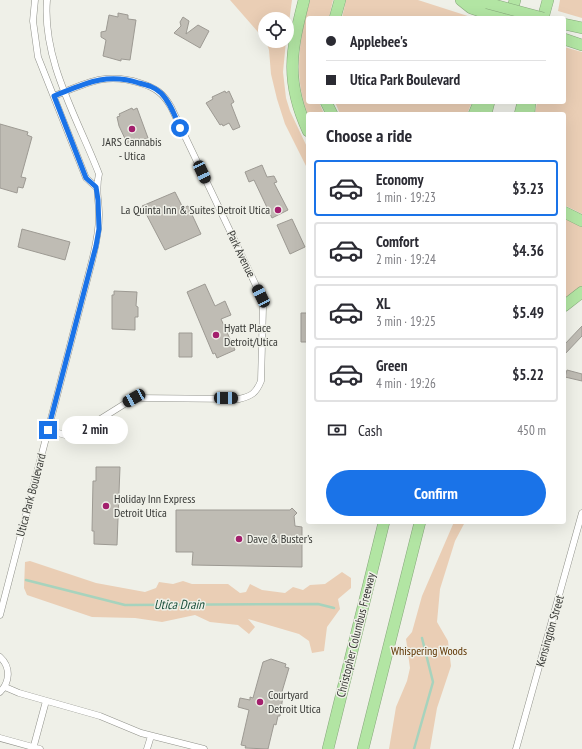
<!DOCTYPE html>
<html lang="en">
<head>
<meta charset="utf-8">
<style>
	:root { --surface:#fff; --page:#f7f7f7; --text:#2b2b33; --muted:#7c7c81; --line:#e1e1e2; --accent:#1a73e8 }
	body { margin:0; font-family:"PT Sans Narrow",sans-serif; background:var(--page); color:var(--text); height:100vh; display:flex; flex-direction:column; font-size:15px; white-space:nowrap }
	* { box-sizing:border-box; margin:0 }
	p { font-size:13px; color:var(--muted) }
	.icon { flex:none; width:22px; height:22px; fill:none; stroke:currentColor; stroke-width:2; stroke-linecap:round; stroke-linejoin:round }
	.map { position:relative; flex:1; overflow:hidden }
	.drawer { position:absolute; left:306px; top:112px; width:260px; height:412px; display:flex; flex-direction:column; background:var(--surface); border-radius:4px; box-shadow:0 4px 16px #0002 }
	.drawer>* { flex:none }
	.guide { position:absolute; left:306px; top:16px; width:260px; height:88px; border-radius:4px; box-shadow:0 4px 16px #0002; display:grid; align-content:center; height:88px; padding:0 20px; background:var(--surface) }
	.controls { position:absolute; left:258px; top:12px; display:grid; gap:8px }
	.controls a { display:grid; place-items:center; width:36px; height:36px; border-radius:50%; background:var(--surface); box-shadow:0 4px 16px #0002; font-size:20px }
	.end { position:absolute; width:18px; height:18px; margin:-9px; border:5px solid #1a73e8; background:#fff; box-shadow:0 0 0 2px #fff }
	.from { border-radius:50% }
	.bubble { position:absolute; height:28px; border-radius:14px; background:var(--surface); box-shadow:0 4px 16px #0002; font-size:13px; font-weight:700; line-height:28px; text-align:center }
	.car { position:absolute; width:12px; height:24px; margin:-12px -6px; border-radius:5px; box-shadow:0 0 3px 1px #0007; background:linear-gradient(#222 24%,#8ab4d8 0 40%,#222 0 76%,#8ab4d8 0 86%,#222 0) }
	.guide b { display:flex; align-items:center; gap:14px; height:38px; font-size:15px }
	.guide b+b { border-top:1px solid var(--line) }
	.guide i { width:10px; height:10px; background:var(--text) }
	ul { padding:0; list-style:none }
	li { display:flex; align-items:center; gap:12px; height:56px; margin:0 8px 6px; padding:0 12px; border:2px solid var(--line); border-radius:4px }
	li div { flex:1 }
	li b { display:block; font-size:15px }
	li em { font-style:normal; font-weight:700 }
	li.on { border-color:var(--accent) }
	li>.icon { width:36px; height:36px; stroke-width:1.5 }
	h2 { padding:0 20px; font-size:18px; line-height:48px }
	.pay { display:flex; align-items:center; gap:10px; height:44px; padding:0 20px; font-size:15px }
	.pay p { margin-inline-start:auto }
	.button { display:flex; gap:8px; margin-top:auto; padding:8px 20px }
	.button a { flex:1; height:46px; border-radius:24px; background:var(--accent); color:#fff; font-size:16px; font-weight:700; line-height:46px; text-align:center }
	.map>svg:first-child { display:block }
</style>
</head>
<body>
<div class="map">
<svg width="582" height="749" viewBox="0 0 582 749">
	<rect width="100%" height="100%" fill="#eff0e8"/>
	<path fill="#eaceb5" d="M230 0H292L287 37V19H265V40Z
		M310 0H333L329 18H308V102H319L324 114 308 115C293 77 299 39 310 0Z
		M346 0H418L474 18H342Z
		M560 0H582V18L558 11Z
		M266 41H286L283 72 286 98 290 111 308 149V170L285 124 277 99 271 74 269 50Z
		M564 47 582 52V214L564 205V114H535L537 102H564Z
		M335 102H472L467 114H340Z
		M564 217 582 225V286L564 299Z
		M454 522H465L455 541 440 589 437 622 448 641 451 666 437 708 430 749H389L396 707 407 681 410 668 406 639 412 632 422 596Z
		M30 561 96 583 145 592 156 588 159 582 173 584 183 581 192 584H228L240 593 246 592 250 584 262 590 285 593 293 587 303 590 310 585 325 584 342 572 351 578V588L338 599 340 609 327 627 324 651 312 653 309 641 299 634 248 619 255 627 249 634 238 625 210 622 195 615 162 622 135 618 92 617 27 595 24 588 25 562Z"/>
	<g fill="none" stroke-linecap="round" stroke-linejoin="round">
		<path stroke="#a7d3bd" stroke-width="2.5" d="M26 580 125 605 318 604 334 608
			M414 749 433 682 422 638"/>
	</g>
	<path fill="#bfbcb4" stroke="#9d9a93" d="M118 13 128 15V19L136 20 130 60 121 59V61L103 56 106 40 101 37V32L106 31 109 15 118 17Z
		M183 17 189 21 186 34 198 25 209 31 200 48 174 33 181 26 180 22Z
		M225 91 226 93 229 91 234 102 231 104 240 127 233 130 229 123 223 126 222 124 220 125 206 103 213 99 212 97Z
		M132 108 133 110 137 108 148 138 128 145 119 126 117 117 120 116 119 114Z
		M0 124 28 132 27 135 32 137 21 177 26 178 23 188 18 187 17 193 0 188Z
		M262 165 267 177 274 176 277 182 274 183 288 210 272 218 254 180 249 182 245 172Z
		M175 192 183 208 188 206 201 234 165 250 142 206Z
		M292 219 305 247 290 254 277 225Z
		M22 229 70 242 65 260 18 247Z
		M205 284 215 306 225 301 231 315 221 319 235 350 217 358 215 353 213 354 187 292Z
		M114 291 137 292 136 306 138 307V317H135V330L112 329V295H114Z
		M301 313H308V342H301Z
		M582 326V336L564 355V345Z
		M179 333H192V357H179Z
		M567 370 582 374V381L565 377Z
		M96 467H120L117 545 94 544V531H92L93 481H96Z
		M292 508 297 513 294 516 295 526 302 527V567L192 565 193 552H176V510H290Z
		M271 659 286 664 285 667 289 668 281 695 283 696 280 716H278L276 725 274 724 268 749 245 748 246 746 241 745 249 710 238 707 240 698 250 700V697L253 698 263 662Z"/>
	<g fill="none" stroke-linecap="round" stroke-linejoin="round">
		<defs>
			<path id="street" d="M35 0 33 21 38 57 86 178 96 187
				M48 430 65 435H75L134 398 239 399C252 396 256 393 261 381L263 307 261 296 171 107C163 93 156 88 140 83 105 72 87 83 54 96
				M0 615 92 261C96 245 99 231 99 215 99 199 95 190 99 174 78 119 42 61 47 0
				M0 657C11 667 10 682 0 692
				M5 687 19 693 100 716 141 733 204 749
				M0 738 40 749
				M33 749 46 701
				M147 749 151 736
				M516 749 582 513"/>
			<path id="highway" d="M304 0C291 51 285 81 308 131
				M461 0 471 8 501 18
				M475 0 487 3
				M335 18 340 0
				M510 18 515 0
				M543 18 548 0
				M564 24 582 28
				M564 39 582 45
				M326 102 332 114
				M474 114 479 102
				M486 114 489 102
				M520 114 523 102
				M529 114 530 102
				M564 212 582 221
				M564 306 582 292
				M328 749 384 522
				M363 749 420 522"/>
		</defs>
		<use href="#street" stroke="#90918a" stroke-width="7"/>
		<use href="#highway" stroke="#87a87c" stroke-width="12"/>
		<use href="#street" stroke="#fff" stroke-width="6"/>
		<use href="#highway" stroke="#b2e5a3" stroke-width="11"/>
		<defs>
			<path id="highway-bridge" d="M487 3 543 18"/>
		</defs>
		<use href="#highway-bridge" stroke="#87a87c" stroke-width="12" stroke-linecap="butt"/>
		<use href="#highway-bridge" stroke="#b2e5a3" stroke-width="11"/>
	</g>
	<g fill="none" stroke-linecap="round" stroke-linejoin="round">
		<path stroke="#1a73e8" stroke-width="5" d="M48 430 96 246 99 229 98 200 96 187 86 178 54 96C84 84 106 72 139 83 147 85 155 87 161 93 170 102 175 116 180 128"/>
	</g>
	<g fill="#a31f6d" stroke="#eff0e8" stroke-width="1.5">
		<circle cx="132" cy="129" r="4"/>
		<circle cx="278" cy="210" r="4"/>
		<circle cx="216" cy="335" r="4"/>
		<circle cx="106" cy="506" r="4"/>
		<circle cx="239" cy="539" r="4"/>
		<circle cx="260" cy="702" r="4"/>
	</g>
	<g text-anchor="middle" stroke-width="3" stroke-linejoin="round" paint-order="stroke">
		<g font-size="12" fill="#373835" stroke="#eff0e8" text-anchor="start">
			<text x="132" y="146" text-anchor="middle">JARS Cannabis<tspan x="132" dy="14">- Utica</tspan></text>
			<text x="270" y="214" text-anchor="end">La Quinta Inn &amp; Suites Detroit Utica</text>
			<text x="224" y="332">Hyatt Place<tspan x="224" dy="14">Detroit/Utica</tspan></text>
			<text x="114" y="503">Holiday Inn Express<tspan x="114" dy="14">Detroit Utica</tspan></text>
			<text x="247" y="543">Dave &amp; Buster's</text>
			<text x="268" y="699">Courtyard<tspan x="268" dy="14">Detroit Utica</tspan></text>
		</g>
		<g font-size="12" fill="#373835" stroke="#eff0e8">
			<text transform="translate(241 254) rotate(64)" y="4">Park Avenue</text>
			<text transform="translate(31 495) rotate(-75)" y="4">Utica Park Boulevard</text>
			<text transform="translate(550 631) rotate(-74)" y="4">Kensington Street</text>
			<text transform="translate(356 635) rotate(-76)" y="4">Christopher Columbus Freeway</text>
		</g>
		<g font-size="12" fill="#5e3400" stroke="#eff0e8">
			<text x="429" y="655">Whispering Woods</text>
		</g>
		<g font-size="13" font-style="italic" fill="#184e39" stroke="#eff0e8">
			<text x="179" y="609">Utica Drain</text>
		</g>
	</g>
</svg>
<div class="controls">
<a><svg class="icon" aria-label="locate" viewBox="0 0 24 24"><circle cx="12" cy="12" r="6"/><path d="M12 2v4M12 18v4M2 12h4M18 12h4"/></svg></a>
</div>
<i class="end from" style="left:180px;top:128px"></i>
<i class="end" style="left:48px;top:430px"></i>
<div class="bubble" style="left:62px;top:416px;width:66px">2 min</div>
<i class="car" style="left:202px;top:172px;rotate:155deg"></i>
<i class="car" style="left:261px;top:296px;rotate:334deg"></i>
<i class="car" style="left:134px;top:398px;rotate:241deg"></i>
<i class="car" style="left:226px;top:398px;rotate:91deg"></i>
<div class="guide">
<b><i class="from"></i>Applebee's</b>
<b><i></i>Utica Park Boulevard</b>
</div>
<section class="drawer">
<h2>Choose a ride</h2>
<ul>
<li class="on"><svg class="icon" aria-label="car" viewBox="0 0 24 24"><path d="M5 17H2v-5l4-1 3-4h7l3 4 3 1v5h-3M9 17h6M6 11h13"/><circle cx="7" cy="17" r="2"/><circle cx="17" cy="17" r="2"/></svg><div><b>Economy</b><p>1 min · 19:23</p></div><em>$3.23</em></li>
<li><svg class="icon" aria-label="car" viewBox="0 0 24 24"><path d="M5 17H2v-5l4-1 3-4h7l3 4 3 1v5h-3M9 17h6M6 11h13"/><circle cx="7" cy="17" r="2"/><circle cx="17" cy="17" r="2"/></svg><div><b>Comfort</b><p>2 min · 19:24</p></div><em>$4.36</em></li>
<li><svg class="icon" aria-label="car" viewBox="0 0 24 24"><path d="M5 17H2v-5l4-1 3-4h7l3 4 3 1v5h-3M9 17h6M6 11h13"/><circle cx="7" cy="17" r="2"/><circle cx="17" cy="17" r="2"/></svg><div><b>XL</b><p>3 min · 19:25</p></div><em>$5.49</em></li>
<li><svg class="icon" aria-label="car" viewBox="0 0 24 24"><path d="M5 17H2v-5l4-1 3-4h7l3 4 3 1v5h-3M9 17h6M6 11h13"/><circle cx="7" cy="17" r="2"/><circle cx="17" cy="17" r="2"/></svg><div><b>Green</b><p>4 min · 19:26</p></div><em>$5.22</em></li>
</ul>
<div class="pay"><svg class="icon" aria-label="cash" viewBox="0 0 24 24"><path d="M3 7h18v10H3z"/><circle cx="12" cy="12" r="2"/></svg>Cash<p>450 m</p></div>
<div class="button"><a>Confirm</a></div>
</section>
</div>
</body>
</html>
